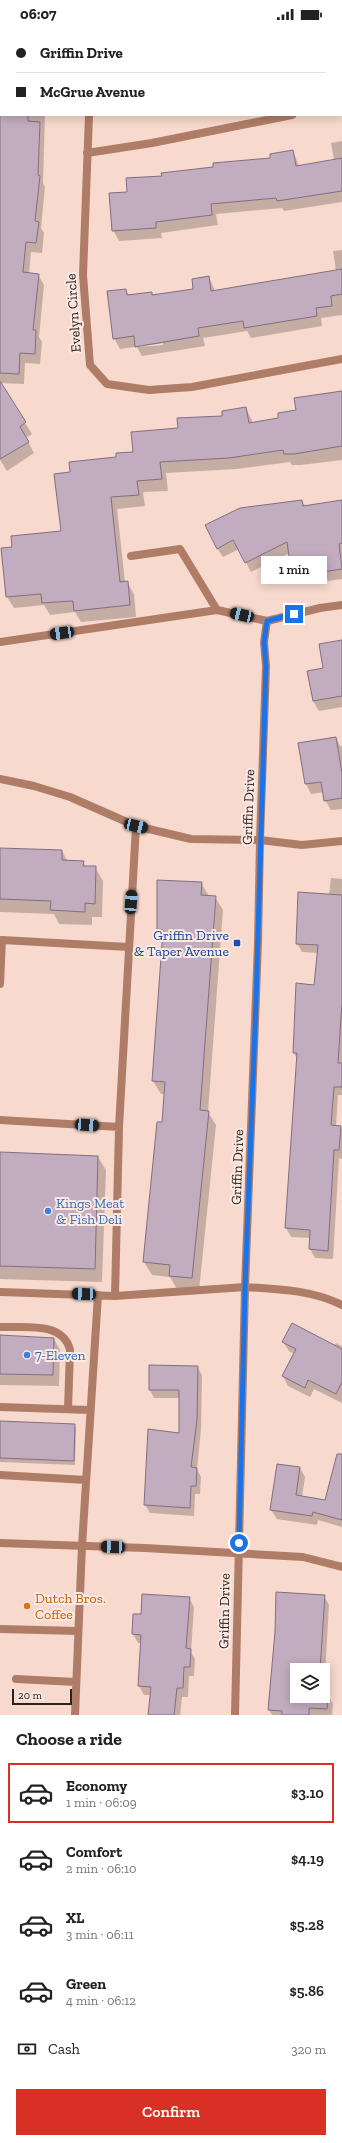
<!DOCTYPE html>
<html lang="en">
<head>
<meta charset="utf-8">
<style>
	:root { --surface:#fff; --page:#f2f2f2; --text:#222; --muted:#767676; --line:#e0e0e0; --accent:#d93025 }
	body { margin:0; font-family:"Zilla Slab",serif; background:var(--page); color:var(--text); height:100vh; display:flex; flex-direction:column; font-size:15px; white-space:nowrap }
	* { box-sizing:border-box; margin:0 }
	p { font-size:13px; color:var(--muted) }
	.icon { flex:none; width:22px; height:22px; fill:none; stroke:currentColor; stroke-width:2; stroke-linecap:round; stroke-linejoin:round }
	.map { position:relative; height:1687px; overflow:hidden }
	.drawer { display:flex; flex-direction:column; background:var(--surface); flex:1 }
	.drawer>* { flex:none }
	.top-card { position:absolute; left:0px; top:0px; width:342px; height:88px; box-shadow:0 2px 10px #0003; display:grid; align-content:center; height:88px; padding:0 16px; background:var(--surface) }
	.controls { position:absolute; left:290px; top:1635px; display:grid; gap:8px }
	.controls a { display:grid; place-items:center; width:40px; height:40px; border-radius:0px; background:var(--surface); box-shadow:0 2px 10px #0003; font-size:20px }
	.scale { position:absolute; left:12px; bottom:10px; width:60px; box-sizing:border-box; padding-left:4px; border:2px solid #2c211d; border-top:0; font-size:11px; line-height:14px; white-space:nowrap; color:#2c211d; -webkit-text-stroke:3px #fbe9e2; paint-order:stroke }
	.end { position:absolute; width:18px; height:18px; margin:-9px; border:5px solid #1a73e8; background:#fff; box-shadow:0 0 0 2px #fff }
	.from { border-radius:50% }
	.bubble { position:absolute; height:28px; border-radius:0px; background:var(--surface); box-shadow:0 2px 10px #0003; font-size:13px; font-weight:600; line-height:28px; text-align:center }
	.car { position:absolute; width:12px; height:24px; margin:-12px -6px; border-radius:5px; box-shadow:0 0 3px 1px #0007; background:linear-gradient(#222 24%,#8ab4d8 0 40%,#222 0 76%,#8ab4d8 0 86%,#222 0) }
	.top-card b { display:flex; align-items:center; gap:14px; height:38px; font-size:15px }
	.top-card b+b { border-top:1px solid var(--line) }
	.top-card i { width:10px; height:10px; background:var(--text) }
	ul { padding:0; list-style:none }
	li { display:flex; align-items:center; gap:12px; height:60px; margin:0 8px 6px; padding:0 8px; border:2px solid transparent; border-radius:0px }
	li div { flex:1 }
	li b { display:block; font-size:15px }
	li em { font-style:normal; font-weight:600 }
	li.active { border-color:var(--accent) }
	li>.icon { width:36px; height:36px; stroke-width:1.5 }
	h2 { padding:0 16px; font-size:18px; line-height:48px }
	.pay { display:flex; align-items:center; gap:10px; height:44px; padding:0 16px; font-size:15px }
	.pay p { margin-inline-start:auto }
	.primary-button { display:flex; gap:8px; margin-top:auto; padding:8px 16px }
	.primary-button a { flex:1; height:46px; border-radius:0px; background:var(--accent); color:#fff; font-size:16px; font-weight:600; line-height:46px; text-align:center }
	.status { display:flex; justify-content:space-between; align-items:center; height:28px; padding:0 20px; background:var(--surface); direction:ltr }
	.status svg { height:11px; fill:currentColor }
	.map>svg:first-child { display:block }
</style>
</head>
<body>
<div class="status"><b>06:07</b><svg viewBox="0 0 49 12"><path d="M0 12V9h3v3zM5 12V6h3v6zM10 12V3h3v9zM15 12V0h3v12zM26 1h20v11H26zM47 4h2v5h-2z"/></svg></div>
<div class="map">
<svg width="342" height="1687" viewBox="0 0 342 1687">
	<rect width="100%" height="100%" fill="#f7d9cd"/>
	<path fill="#0003" fill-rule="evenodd" d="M1 0H47L1 1V87H45L43 155 45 159 41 200 44 205 42 225 31 224 29 246 38 247 44 257 39 309 42 314 40 336 25 335 24 356 0 355Z
		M220 0H299V1H220Z
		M342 113V174L284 183 282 180 216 186 218 197 161 205 162 210 119 213 113 202 128 165 163 148 271 131 293 123 299 138 334 132 331 115Z
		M342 222V287L321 290 322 298 251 310 247 303 203 310 205 318 142 328 137 319 163 317V315L120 321 114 310 125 262 129 267 151 265 153 268 195 262 209 249 215 263 336 243 333 223Z
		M342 363V432L301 437H292L290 434 236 441 166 445 168 463 143 464 145 478 117 481 125 554H127L134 566 136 589 81 594 75 584 50 587 44 577 14 580 7 569 2 521 13 520 62 504 71 445 134 424 179 401 246 380 253 395 280 391Z
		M8 368 32 406 26 410 34 425 7 443 0 432V373Z
		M302 473 305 478 342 473V551L328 553 325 547 298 551 292 541 290 525 251 544 239 521 223 529 217 520Z
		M342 613V679L319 683 313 673 308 644 324 641Z
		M336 710 340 718H342V781L331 782 325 772 324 764 311 766 306 756 299 716Z
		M0 821 62 823 68 834H83L86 839H95L103 853 102 889H92V897L59 896 54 886 0 884Z
		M331 850 342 851V1067H338L336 1098 340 1099 342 1101V1131L339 1130 333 1231 315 1230 310 1221 311 1210 291 1209 286 1200 297 1031 294 1025 315 958 318 925 302 924 297 915 329 867Z
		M201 855 209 868 215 869 223 882 208 1084 216 1097 199 1263 177 1261 170 1249 152 1247 144 1234 163 1095 165 1066H161L153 1053 163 910 158 901Z
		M0 1125 98 1129 106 1142 102 1254 0 1251Z
		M0 1308 54 1311 60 1322 59 1358 0 1357Z
		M283 1314 334 1318 336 1315 342 1318V1375L314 1361 310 1369 288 1358 283 1348 294 1326 289 1323Z
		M197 1339 202 1347 201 1401 197 1441 201 1449 200 1466H195L194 1488 150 1485 145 1477 180 1406V1370H154L150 1362Z
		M0 1394 74 1397 76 1401 75 1437 0 1434Z
		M300 1440 305 1449 302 1469 325 1473 342 1450V1499L318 1492 317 1497 277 1491 271 1482Z
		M324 1568 329 1577 324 1666 328 1667 333 1676 332 1687H272L269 1682ZM297 1642H323V1668H297Z
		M189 1570 194 1579 191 1624 195 1631 194 1648H189L188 1669H182L180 1687H149L151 1667H144L139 1658 141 1615H138L133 1606 142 1587Z"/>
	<path fill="#c2acc0" stroke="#826e81" d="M0 87H28V93L40 94 38 147 40 148 35 193 39 194 36 215 26 214 23 244 39 246 33 302H36L35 326 20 325 19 346 0 345Z
		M293 122 296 138 342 130V163L277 173 276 170 211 176 212 187 156 194V200L112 203 109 165 127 164 126 150 162 148 161 145 213 139V135L270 130V126Z
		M342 241V266L331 268 332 278 316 280 317 288 244 300 243 293 198 300 199 308 135 319 134 308 113 311 107 263 126 261 127 267 152 264V267L193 261 192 251 209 248 211 263Z
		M0 353 26 394 20 399 29 414 0 431Z
		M342 363V418L294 426H284L283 422 229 430 160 434 162 451 137 453 139 467 111 469 120 554 128 553 130 577 74 583 73 573 42 575 41 566 6 569 1 520 12 519 11 508 61 503 54 446 70 444 69 434 116 429V425L133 424 131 404 178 400 177 390 222 388V383L246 379 249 395 278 390V385L296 382 294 370Z
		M302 472 303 478 342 472V515L339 516 342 541 322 544 321 537 291 542 287 514 245 535 233 512 217 521 205 497 240 480Z
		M342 612V668L313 673 307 643 323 640 319 616Z
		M336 709 342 745V770L324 773 321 754 305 756 298 715Z
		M0 820 62 822V832L84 833 83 838H96L95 876 85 875V884L50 882 51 873 0 871Z
		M157 852 202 854 201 867 216 868 200 1082 209 1083 192 1250 169 1248 170 1237 143 1234 157 1094H162L165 1054 152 1053 163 902 157 901Z
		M298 864 342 867V975L338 1035H342V1059H334L331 1097 341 1098 339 1122H334L328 1223 309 1221 310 1202 285 1200 297 1025H293L296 955 314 957 318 917 296 916Z
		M0 1124 98 1128 95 1241 0 1238Z
		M292 1295 342 1321V1354L336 1366 308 1352 305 1360 282 1348 296 1321 282 1314Z
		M0 1307 54 1310 53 1347 0 1346Z
		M149 1337 198 1338 197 1392 191 1439 197 1440 196 1458H191L190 1480 144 1477 148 1401 179 1405V1362H149Z
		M0 1393 75 1396 74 1433 0 1430Z
		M337 1426H342V1492L313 1484 312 1488 270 1482 277 1436 300 1439 296 1467 325 1472Z
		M276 1564 325 1567 320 1642H297V1668H323V1665L328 1666 327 1681 309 1680V1687H282V1683L268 1682 275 1604Z
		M142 1566 190 1569 186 1620 191 1621 190 1639H184L183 1660H177L174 1687H148L151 1659 138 1658 141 1607 132 1606 133 1586H141Z"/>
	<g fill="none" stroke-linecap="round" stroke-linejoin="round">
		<path stroke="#af7d67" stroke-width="8" d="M131 528 180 521 217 582
			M0 614 217 582 267 593
			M0 956 2 912 128 919
			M0 1092 119 1099 136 798
			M119 1099 115 1268 245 1259
			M0 1264 115 1268
			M0 1299C24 1300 63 1293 70 1322L68 1381
			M0 1379 90 1382
			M0 1447 86 1452
			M0 1601 78 1603
			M16 1651 76 1654
			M75 1687 82 1518 98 1267"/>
		<path stroke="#af7d67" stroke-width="8" d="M324 0V1
			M93 1V0
			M341 77H342
			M89 87 83 247 90 337 107 356 149 362 192 359 342 331
			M87 125 152 115 292 87
			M0 751 34 758 70 769 136 798 191 811 260 812 302 817 342 813
			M245 1259C278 1261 312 1262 342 1277
			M0 1515 145 1520 303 1529 342 1539
			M235 1687 245 1259 258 914 260 812 266 638 264 614 267 593 320 580 342 577"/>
	</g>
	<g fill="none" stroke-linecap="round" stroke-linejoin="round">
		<path stroke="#1a73e8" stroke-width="5" d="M239 1515 245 1259 256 974 266 638 264 614 267 593 294 586"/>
	</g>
	<rect fill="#1a4fb4" stroke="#fbe9e2" stroke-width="1.5" x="233" y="911" width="8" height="8" rx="2"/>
	<g fill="#3f7fe0" stroke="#fbe9e2" stroke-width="1.5">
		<circle cx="48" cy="1183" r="4"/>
		<circle cx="27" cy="1327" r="4"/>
	</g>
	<circle fill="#e8710a" stroke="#fbe9e2" stroke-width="1.5" cx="27" cy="1578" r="4"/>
	<g text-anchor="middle" stroke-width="4" stroke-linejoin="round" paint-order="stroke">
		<g font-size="14" fill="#2c211d" stroke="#fbe9e2">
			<text transform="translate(73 285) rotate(-94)" y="5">Evelyn Circle</text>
			<text transform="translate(248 779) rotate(-88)" y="5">Griffin Drive</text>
			<text transform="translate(237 1139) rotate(-88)" y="5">Griffin Drive</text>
			<text transform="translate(224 1583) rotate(-89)" y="5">Griffin Drive</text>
		</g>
		<g font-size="14" fill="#164399" stroke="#fbe9e2" text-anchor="end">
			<text x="229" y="912">Griffin Drive<tspan x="229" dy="16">&amp; Taper Avenue</tspan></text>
		</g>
		<g font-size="14" fill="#366cbe" stroke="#fbe9e2" text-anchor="start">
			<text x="56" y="1180">Kings Meat<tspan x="56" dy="16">&amp; Fish Deli</tspan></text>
			<text x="35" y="1332">7-Eleven</text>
		</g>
		<g font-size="14" fill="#c56008" stroke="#fbe9e2" text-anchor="start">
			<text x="35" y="1575">Dutch Bros.<tspan x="35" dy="16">Coffee</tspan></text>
		</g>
	</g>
</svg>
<div class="controls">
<a><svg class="icon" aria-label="layers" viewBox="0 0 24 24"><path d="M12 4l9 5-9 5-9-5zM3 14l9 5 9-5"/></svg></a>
</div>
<div class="scale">20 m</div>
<i class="end from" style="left:239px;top:1515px"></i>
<i class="end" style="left:294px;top:586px"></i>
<div class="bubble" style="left:261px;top:528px;width:66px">1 min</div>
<i class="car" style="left:242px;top:587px;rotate:283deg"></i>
<i class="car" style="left:62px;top:605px;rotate:262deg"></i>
<i class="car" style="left:136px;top:798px;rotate:103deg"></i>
<i class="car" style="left:131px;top:874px;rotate:4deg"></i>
<i class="car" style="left:87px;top:1097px;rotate:94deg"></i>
<i class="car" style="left:84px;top:1266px;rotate:272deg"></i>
<i class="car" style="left:113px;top:1519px;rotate:272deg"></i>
<div class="top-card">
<b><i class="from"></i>Griffin Drive</b>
<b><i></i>McGrue Avenue</b>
</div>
</div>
<section class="drawer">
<h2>Choose a ride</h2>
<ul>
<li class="active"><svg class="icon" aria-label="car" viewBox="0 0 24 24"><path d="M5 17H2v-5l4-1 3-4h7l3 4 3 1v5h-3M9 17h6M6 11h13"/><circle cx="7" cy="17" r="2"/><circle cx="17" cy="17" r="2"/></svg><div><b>Economy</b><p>1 min · 06:09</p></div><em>$3.10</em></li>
<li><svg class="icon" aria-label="car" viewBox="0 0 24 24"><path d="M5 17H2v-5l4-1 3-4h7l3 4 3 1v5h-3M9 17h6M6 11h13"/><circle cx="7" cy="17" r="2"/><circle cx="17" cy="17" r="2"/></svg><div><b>Comfort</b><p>2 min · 06:10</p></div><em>$4.19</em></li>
<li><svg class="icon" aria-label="car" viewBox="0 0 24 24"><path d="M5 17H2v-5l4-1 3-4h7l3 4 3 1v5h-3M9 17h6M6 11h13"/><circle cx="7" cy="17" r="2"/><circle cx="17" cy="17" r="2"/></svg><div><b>XL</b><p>3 min · 06:11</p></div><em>$5.28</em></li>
<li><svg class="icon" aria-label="car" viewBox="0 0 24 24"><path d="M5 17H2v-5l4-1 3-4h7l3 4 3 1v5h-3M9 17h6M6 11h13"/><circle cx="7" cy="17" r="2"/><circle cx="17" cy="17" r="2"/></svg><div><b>Green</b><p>4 min · 06:12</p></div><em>$5.86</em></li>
</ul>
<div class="pay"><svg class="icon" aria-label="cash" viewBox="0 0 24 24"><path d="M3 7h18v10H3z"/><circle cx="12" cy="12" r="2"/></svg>Cash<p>320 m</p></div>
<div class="primary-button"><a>Confirm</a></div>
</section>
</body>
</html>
